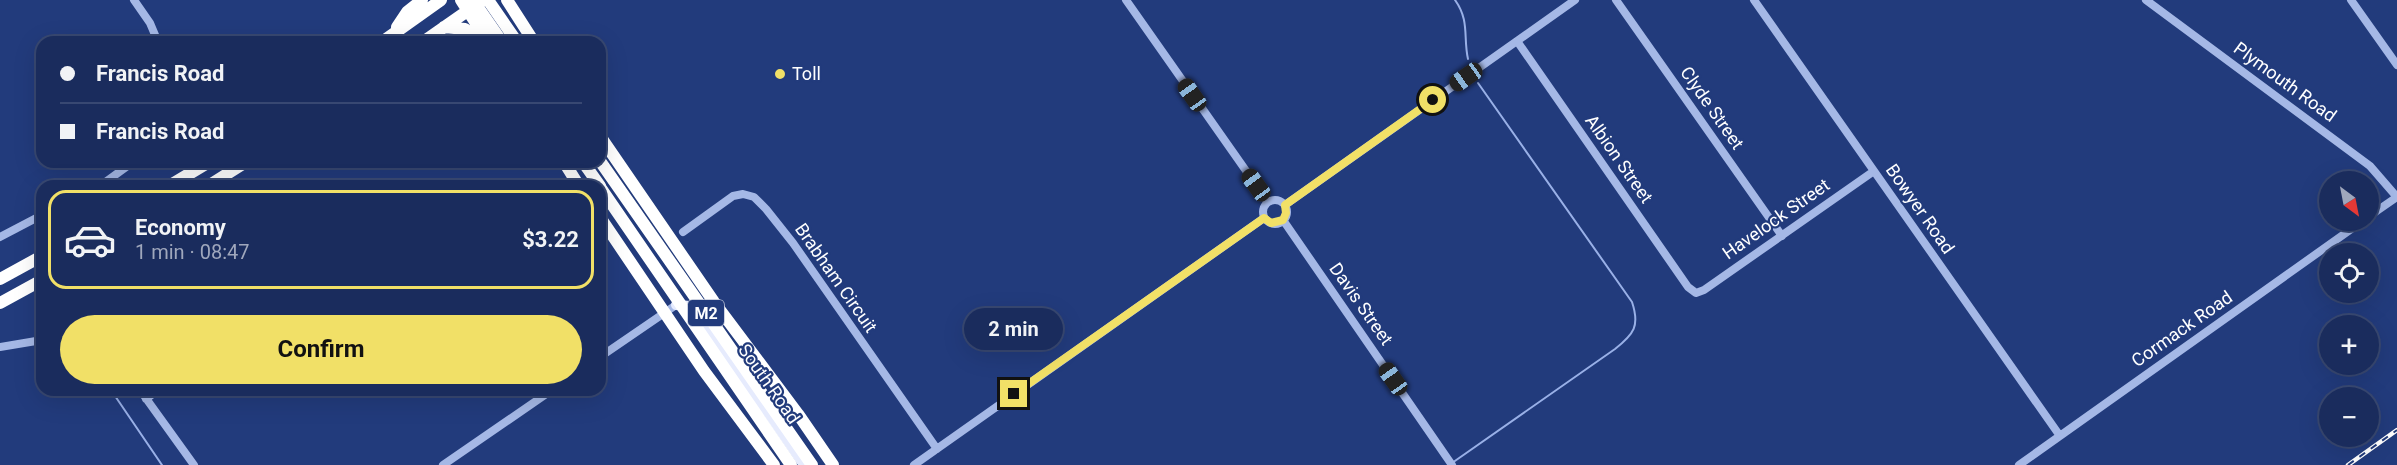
<!DOCTYPE html>
<html lang="en">
<head>
<meta charset="utf-8">
<style>
	:root { --surface:#1a2c5d; --page:#233463; --text:#f1f3f6; --muted:#9fa7bc; --line:#384872; --accent:#f1e067 }
	body { margin:0; font-family:Roboto,sans-serif; background:var(--page); color:var(--text); height:100vh; display:flex; flex-direction:column; font-size:22px; white-space:nowrap }
	* { box-sizing:border-box; margin:0 }
	p { font-size:20px; color:var(--muted) }
	.icon { flex:none; width:33px; height:33px; fill:none; stroke:currentColor; stroke-width:2; stroke-linecap:round; stroke-linejoin:round }
	.map { position:relative; flex:1; overflow:hidden }
	.sheet { position:absolute; left:36px; top:180px; width:570px; height:216px; display:flex; flex-direction:column; background:var(--surface); border-radius:18px; box-shadow:0 6px 24px #0002,0 0 0 2px var(--line) }
	.sheet>* { flex:none }
	.guide { position:absolute; left:36px; top:36px; width:570px; height:132px; border-radius:18px; box-shadow:0 6px 24px #0002,0 0 0 2px var(--line); display:grid; align-content:center; height:132px; padding:0 24px; background:var(--surface) }
	.needle { width:39px; rotate:148deg }
	.controls { position:absolute; left:2319px; top:171px; display:grid; gap:12px }
	.controls a { display:grid; place-items:center; width:60px; height:60px; border-radius:50%; background:var(--surface); box-shadow:0 6px 24px #0002,0 0 0 2px var(--line); font-size:30px }
	.end { position:absolute; width:27px; height:27px; margin:-14px; border:8px solid #f1e067; background:#111; box-shadow:0 0 0 3px #111 }
	.from { border-radius:50% }
	.bubble { position:absolute; height:42px; border-radius:21px; background:var(--surface); box-shadow:0 6px 24px #0002,0 0 0 2px var(--line); font-size:20px; font-weight:700; line-height:42px; text-align:center }
	.car { position:absolute; width:18px; height:36px; margin:-18px -9px; border-radius:8px; box-shadow:0 0 4px 2px #0007; background:linear-gradient(#222 24%,#8ab4d8 0 40%,#222 0 76%,#8ab4d8 0 86%,#222 0) }
	.guide b { display:flex; align-items:center; gap:21px; height:57px; font-size:22px }
	.guide b+b { border-top:2px solid var(--line) }
	.guide i { width:15px; height:15px; background:var(--text) }
	ul { padding:10px 0 0; list-style:none }
	li { display:flex; align-items:center; gap:18px; height:99px; margin:0 12px 9px; padding:0 12px; border:3px solid var(--line); border-radius:18px }
	li div { flex:1 }
	li b { display:block; font-size:22px }
	li em { font-style:normal; font-weight:700 }
	li.on { border-color:var(--accent) }
	li>.icon { width:54px; height:54px; stroke-width:1.5 }
	.button { display:flex; gap:12px; margin-top:auto; padding:12px 24px }
	.button a { flex:1; height:69px; border-radius:36px; background:var(--accent); color:#111; font-size:24px; font-weight:700; line-height:69px; text-align:center }
	.map>svg:first-child { display:block }
</style>
</head>
<body>
<div class="map">
<svg width="2397" height="465" viewBox="0 0 2397 465">
	<rect width="100%" height="100%" fill="#223b7c"/>
	<g fill="none" stroke-linecap="round" stroke-linejoin="round">
		<path stroke="#99b0e7" stroke-width="2" d="M1455 0C1470 21 1463 37 1468 59
			M111 390 162 465
			M1452 463 1615 349C1634 334 1640 326 1632 302L1478 83"/>
		<path stroke="#a5b8e6" stroke-width="8" d="M134 0 150 23 158 42
			M1126 0 1268 202
			M1616 0 1782 236
			M1754 0 2060 436
			M2146 0 2370 166 2397 197
			M2351 0 2397 65
			M1517 41 1688 287 1696 293 1704 290 1874 171
			M100 186 133 162
			M1263 212a12 12 0 1 1 24 0a12 12 0 1 1-24 0Z
			M1285 205 1575 0
			M2368 217 2397 197
			M1283 220 1452 465
			M683 232 733 196 743 194 754 197 766 209 793 243 937 449
			M0 237 42 215
			M0 347 42 340
			M600 357 676 305
			M140 390 194 465
			M146 399 158 390
			M443 465 552 390
			M914 465 1264 218
			M2019 465 2364 220"/>
		<path stroke="#e6ebfd" stroke-width="10" d="M676 305 690 306 698 313 804 465"/>
		<path stroke="#fff" stroke-width="12" d="M461 0 488 42
			M488 0 517 42
			M507 0 534 42
			M397 27 407 12 422 0
			M444 27 465 29 474 36H484
			M382 42 441 0
			M423 42 483 0
			M600 136 714 302 798 414 833 465
			M600 161 812 465
			M564 162 579 186
			M583 162 600 186
			M169 186 209 162
			M208 186 246 162
			M0 279 42 256
			M0 303 42 280"/>
		<defs>
			<path id="rail" d="M2348 465 2397 430"/>
		</defs>
		<use href="#rail" stroke="#fff" stroke-width="4.5"/>
		<use href="#rail" stroke="#223b7c" stroke-width="2" stroke-dasharray="7" stroke-linecap="butt"/>
		<path stroke="#fff" stroke-width="12" d="M473 0 502 42
			M600 187 791 465
			M600 217 704 371 774 465"/>
	</g>
	<g fill="none" stroke-linecap="round" stroke-linejoin="round">
		<path stroke="#f1e067" stroke-width="8" d="M1014 394 1264 218 1271 223 1283 220 1286 213 1285 205 1433 100"/>
	</g>
	<circle fill="#f1e067" stroke="#223b7c" stroke-width="2" cx="780" cy="74" r="6"/>
	<g text-anchor="middle" stroke-width="4.5" stroke-linejoin="round" paint-order="stroke">
		<rect fill="#223b7c" stroke="#bdc4d8" stroke-width="1.5" x="688" y="300" width="36" height="26" rx="4.5"/>
		<g font-size="16" font-weight="bold" fill="#fff">
			<text x="706" y="319">M2</text>
		</g>
		<g font-size="18" fill="#fff" stroke="#223b7c" text-anchor="start">
			<text x="792" y="80">Toll</text>
		</g>
		<g font-size="18" fill="#fff" stroke="#223b7c">
			<text transform="translate(2285 82) rotate(36)" y="6">Plymouth Road</text>
			<text transform="translate(1712 108) rotate(55)" y="6">Clyde Street</text>
			<text transform="translate(1619 159) rotate(55)" y="6">Albion Street</text>
			<text transform="translate(1920 209) rotate(55)" y="6">Bowyer Road</text>
			<text transform="translate(1776 219) rotate(-35)" y="6">Havelock Street</text>
			<text transform="translate(836 278) rotate(55)" y="6">Brabham Circuit</text>
			<text transform="translate(1361 304) rotate(55)" y="6">Davis Street</text>
			<text transform="translate(2182 329) rotate(-35)" y="6">Cormack Road</text>
			<text transform="translate(769 384) rotate(55)" y="6">South Road</text>
		</g>
	</g>
</svg>
<div class="controls">
<a><svg class="needle" viewBox="-14 -14 28 28"><path d="M0-13l5 13h-10z" fill="#e53935"/><path d="M0 13l5-13h-10z" fill="#9fa7bc"/></svg></a>
<a><svg class="icon" aria-label="locate" viewBox="0 0 24 24"><circle cx="12" cy="12" r="6"/><path d="M12 2v4M12 18v4M2 12h4M18 12h4"/></svg></a>
<a>+</a>
<a>−</a>
</div>
<i class="end from" style="left:1433px;top:100px"></i>
<i class="end" style="left:1014px;top:394px"></i>
<div class="bubble" style="left:964px;top:308px;width:99px">2 min</div>
<i class="car" style="left:1466px;top:77px;rotate:235deg"></i>
<i class="car" style="left:1192px;top:95px;rotate:325deg"></i>
<i class="car" style="left:1256px;top:185px;rotate:324deg"></i>
<i class="car" style="left:1393px;top:379px;rotate:325deg"></i>
<div class="guide">
<b><i class="from"></i>Francis Road</b>
<b><i></i>Francis Road</b>
</div>
<section class="sheet">
<ul>
<li class="on"><svg class="icon" aria-label="car" viewBox="0 0 24 24"><path d="M5 17H2v-5l4-1 3-4h7l3 4 3 1v5h-3M9 17h6M6 11h13"/><circle cx="7" cy="17" r="2"/><circle cx="17" cy="17" r="2"/></svg><div><b>Economy</b><p>1 min · 08:47</p></div><em>$3.22</em></li>
</ul>
<div class="button"><a>Confirm</a></div>
</section>
</div>
</body>
</html>
